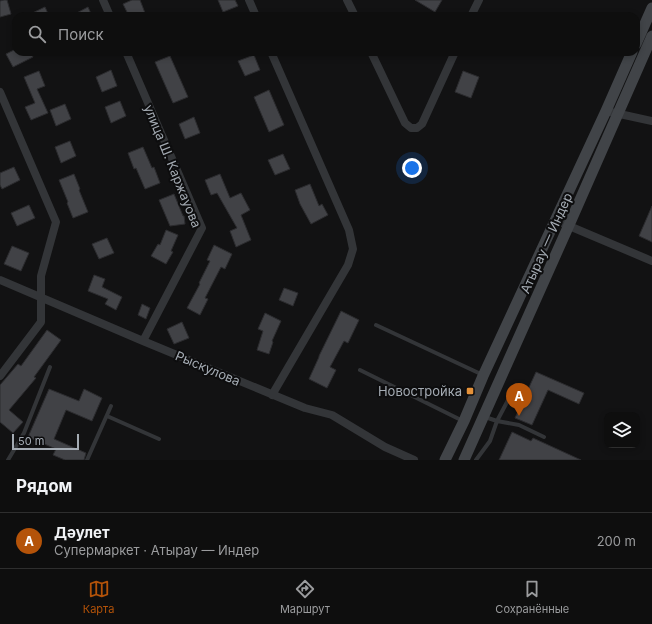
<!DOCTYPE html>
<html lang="ru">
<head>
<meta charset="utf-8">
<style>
	:root { --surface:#0e0e0e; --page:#1c1c1c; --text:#f1f3f6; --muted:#9b9c9e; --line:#2e2e2e; --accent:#b45309 }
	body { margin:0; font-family:Inter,sans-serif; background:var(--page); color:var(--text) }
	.controls { position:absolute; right:12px; bottom:12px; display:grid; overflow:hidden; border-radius:8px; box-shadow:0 2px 6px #0003 }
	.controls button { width:36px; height:36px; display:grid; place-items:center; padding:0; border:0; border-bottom:1px solid var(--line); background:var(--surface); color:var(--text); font:20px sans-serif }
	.scale { position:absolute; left:12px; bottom:10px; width:67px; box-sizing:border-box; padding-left:4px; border:2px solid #a4abb3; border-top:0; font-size:11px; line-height:14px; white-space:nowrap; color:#a4abb3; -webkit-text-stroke:3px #0d0d0e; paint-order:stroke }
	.you { position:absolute; left:412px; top:168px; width:14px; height:14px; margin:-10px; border:3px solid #fff; border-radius:50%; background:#1a73e8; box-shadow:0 0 0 6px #1a73e833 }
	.badge { display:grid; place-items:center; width:26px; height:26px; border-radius:50%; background:var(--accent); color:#fff; font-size:13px; font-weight:700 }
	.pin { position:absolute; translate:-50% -33px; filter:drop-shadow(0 1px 2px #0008) }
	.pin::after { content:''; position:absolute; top:21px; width:14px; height:12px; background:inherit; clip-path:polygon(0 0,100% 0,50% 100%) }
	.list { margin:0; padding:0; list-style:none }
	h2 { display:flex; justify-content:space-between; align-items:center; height:52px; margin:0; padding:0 16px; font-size:17px }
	h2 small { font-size:13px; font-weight:400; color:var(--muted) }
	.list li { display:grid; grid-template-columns:26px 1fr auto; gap:12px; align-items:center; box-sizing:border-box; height:56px; padding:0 16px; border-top:1px solid var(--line) }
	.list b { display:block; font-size:15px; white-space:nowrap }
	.list p { margin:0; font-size:13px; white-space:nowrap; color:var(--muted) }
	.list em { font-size:13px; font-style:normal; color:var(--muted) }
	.icon { flex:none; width:22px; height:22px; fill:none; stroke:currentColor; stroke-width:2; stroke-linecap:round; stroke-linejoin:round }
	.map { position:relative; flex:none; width:652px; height:460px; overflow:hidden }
	.search { position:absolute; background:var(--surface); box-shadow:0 2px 6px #0003; left:12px; right:12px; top:12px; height:44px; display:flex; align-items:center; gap:10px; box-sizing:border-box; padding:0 14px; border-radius:12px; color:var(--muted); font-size:15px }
	.sheet { height:108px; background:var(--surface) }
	nav { display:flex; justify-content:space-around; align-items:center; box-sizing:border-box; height:56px; border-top:1px solid var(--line); background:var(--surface); font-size:11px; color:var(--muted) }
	nav a { display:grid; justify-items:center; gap:2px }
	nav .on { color:var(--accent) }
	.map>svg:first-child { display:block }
	.building { fill:#414246; stroke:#2c2c2f }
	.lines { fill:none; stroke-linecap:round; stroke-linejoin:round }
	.lane { stroke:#333538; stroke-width:4 }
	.street { stroke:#333538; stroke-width:8 }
	.secondary { stroke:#414448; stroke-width:11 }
	.poi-dot { fill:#e49139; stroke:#0d0d0e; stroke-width:1.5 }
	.labels { text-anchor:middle; stroke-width:4; stroke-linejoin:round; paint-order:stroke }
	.street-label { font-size:13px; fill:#a4abb3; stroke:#0d0d0e }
	.poi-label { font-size:13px; fill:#a4abb3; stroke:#0d0d0e; text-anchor:end }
</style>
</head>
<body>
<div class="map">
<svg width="652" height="460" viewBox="0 0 652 460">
	<rect width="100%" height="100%" fill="#121213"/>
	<path class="building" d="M 4,0 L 7,0 L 11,14 L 0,17 L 0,1 Z
		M 132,0 L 140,0 L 145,13 L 137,16 L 129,16 L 123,4 Z
		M 218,0 L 235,0 L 238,6 L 223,12 Z
		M 415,0 L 442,0 L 435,12 Z
		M 45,7 L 49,16 L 26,16 Z
		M 88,7 L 92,16 L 71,16 Z
		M 16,49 L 16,52 L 30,52 L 33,57 L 13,67 L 6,54 Z
		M 254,55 L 260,70 L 245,76 L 238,61 Z
		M 170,56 L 188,97 L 173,103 L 155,62 Z
		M 111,70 L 117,86 L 102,92 L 96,77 Z
		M 39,71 L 45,86 L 37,89 L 48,113 L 31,120 L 25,107 L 35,103 L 24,77 Z
		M 463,71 L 479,77 L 471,98 L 455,92 Z
		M 269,90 L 284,125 L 269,132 L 254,97 Z
		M 120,101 L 126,116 L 111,123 L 105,107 Z
		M 65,104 L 71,119 L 56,126 L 50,110 Z
		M 194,117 L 200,133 L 185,139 L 179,124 Z
		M 70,141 L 76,156 L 61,163 L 55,147 Z
		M 143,147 L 152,168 L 154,167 L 160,183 L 145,189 L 136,168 L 134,169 L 128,153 Z
		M 283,154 L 290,169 L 275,175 L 268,160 Z
		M 14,167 L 20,180 L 2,189 L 0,185 L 0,173 Z
		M 74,174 L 80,189 L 79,190 L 88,212 L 73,218 L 67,203 L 68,202 L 59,180 Z
		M 220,174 L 230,198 L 241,193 L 250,210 L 241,215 L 251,240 L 236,247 L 230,231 L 237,228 L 217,193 L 211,195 L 205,180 Z
		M 310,184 L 319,206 L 322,204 L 328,215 L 311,224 L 300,204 L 295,190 Z
		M 174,194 L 183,216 L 184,216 L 185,224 L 170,226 L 159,200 Z
		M 29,205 L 35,218 L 17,226 L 11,213 Z
		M 652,206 L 652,242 L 639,236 Z
		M 166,230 L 178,235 L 171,251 L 173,252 L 166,264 L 151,256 L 158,244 L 160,245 Z
		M 107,238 L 114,253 L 99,259 L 92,244 Z
		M 214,245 L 232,254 L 225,269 L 221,267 L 205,298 L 208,299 L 200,315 L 187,308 L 200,284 L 199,283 L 210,261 L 207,260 Z
		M 12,246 L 29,253 L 21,271 L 4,264 Z
		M 94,275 L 105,279 L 102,287 L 122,297 L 116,310 L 105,304 L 108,299 L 88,291 Z
		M 284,288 L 298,293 L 293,306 L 279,300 Z
		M 142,304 L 150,308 L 146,319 L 138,315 Z
		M 341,311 L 359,320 L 348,343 L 344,341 L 330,367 L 336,370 L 327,388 L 309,379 L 319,357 L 319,356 Z
		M 265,313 L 281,321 L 272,341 L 273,342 L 269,354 L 257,350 L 263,331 L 258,329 Z
		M 182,322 L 189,338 L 174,344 L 167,329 Z
		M 47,330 L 61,340 L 34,377 L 36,378 L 9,410 L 23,422 L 13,433 L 0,422 L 0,385 L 18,364 L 21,366 Z
		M 536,372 L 584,393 L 579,404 L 548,390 L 532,425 L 515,418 Z
		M 49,389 L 79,401 L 84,389 L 102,398 L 92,421 L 66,410 L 54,439 L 86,453 L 84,460 L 65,460 L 53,455 L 56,449 L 28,437 Z
		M 512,432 L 531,441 L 533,438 L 581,460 L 499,460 Z"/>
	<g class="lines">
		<path class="lane" d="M 376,325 L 483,375
			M 360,370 L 463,421
			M 107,416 L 159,439
			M 485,417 L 497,421 L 519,425 L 544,437
			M 8,460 L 24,433 L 50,367
			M 87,460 L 111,406
			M 476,460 L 490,441 L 497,421 L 516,385"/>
		<path class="street" d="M 103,0 L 110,16
			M 249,0 L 256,16
			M 347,0 L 355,16
			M 471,16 L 479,0
			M 126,52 L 202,228 L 143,341
			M 271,52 L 349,230 L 353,249 L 348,265 L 272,395
			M 371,52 L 405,123 L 411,128 L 417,128 L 422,124 L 455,52
			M 0,92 L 56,222 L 41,276 L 41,322 L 0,376
			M 606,111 L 652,121
			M 555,220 L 652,261
			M 0,280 L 143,341 L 305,408 L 332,415 L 385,447 L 414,460"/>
		<path class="secondary" d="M 636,44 L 652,8
			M 445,460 L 464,421 L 483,376 L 606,111 L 632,52
			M 464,460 L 569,225 L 652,36"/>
	</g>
	<rect class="poi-dot" x="466" y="387" width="8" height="8" rx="2"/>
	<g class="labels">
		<g class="street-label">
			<text transform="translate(173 166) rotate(68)" y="5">улица Ш. Каржауова</text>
			<text transform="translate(546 243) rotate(-66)" y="5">Атырау — Индер</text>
			<text transform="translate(208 368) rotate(23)" y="5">Рыскулова</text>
		</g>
		<g class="poi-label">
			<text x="462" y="396">Новостройка</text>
		</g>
	</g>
</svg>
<div class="controls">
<button><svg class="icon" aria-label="layers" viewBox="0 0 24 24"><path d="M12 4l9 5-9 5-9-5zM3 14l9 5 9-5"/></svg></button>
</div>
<div class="scale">50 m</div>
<div class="you"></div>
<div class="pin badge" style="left:519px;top:416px">A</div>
<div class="search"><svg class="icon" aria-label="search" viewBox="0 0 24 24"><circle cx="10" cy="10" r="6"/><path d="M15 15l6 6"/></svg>Поиск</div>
</div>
<section class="sheet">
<h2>Рядом<small></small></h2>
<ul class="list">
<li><span class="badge">A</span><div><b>Дәулет</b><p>Супермаркет · Атырау — Индер</p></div><em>200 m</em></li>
</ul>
</section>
<nav>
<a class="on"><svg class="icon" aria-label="map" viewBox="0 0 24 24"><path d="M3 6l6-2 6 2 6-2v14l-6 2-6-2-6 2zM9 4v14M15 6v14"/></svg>Карта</a>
<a><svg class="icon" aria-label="directions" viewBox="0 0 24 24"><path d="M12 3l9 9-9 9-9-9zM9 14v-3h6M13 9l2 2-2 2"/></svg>Маршрут</a>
<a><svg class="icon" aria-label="saved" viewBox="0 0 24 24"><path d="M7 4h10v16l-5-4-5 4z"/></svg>Сохранённые</a>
</nav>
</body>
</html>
